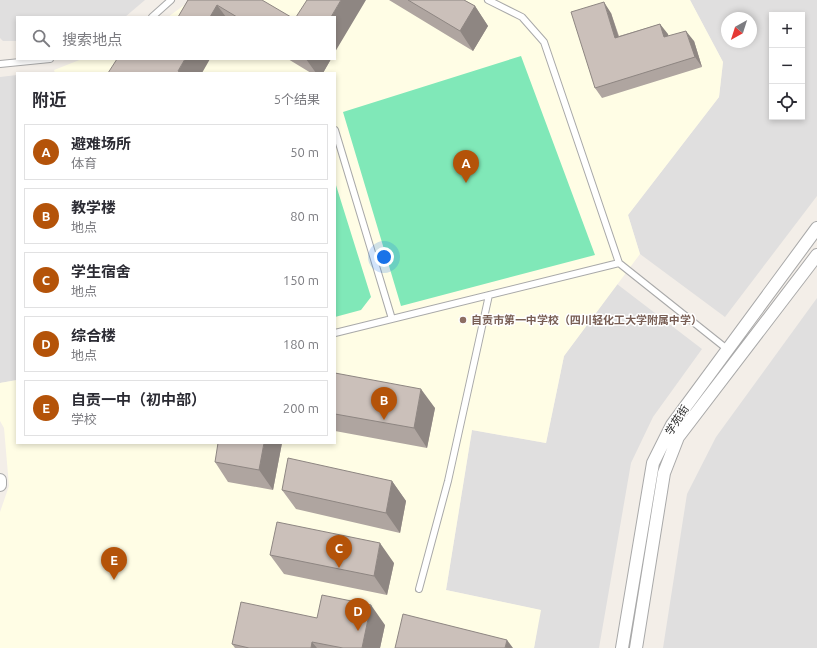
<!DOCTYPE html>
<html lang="zh">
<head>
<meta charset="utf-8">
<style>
	:root { --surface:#fff; --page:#f7f7f7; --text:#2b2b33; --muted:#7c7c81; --line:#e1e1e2; --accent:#b45309 }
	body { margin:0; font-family:Ubuntu,"Noto Sans SC",sans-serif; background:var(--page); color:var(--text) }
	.controls { position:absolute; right:12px; top:12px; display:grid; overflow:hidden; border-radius:0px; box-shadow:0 2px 6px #0003 }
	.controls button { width:36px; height:36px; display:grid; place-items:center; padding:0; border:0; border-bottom:1px solid var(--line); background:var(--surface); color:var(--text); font:20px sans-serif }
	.compass { position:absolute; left:721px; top:12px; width:36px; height:36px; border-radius:50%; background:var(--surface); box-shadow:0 2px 6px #0003; rotate:219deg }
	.you { position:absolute; left:384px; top:257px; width:14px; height:14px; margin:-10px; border:3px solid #fff; border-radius:50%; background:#1a73e8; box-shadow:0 0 0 6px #1a73e833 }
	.badge { display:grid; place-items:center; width:26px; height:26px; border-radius:50%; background:var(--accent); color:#fff; font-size:13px; font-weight:700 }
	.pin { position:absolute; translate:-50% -33px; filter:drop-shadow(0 1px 2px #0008) }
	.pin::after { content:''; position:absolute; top:21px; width:14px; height:12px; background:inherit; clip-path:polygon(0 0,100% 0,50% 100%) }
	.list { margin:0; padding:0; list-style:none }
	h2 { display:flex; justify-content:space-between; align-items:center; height:52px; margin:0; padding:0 16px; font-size:17px }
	h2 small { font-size:13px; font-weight:400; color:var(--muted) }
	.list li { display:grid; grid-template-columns:26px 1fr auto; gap:12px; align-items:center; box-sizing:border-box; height:56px; margin:0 8px 8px; padding:0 8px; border:1px solid var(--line); border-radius:0px }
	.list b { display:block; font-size:15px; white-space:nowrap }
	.list p { margin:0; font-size:13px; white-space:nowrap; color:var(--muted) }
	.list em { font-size:13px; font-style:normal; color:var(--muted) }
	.icon { flex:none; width:22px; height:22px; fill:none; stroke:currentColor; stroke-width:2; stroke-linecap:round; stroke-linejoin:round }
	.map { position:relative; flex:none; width:817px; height:648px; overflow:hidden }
	.search { position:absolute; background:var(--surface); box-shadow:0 2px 6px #0003; left:16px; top:16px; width:320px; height:44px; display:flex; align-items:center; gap:10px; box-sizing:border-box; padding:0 14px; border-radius:0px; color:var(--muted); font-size:15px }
	.panel { position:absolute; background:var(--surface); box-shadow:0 2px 6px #0003; left:16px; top:72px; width:320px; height:372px; border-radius:0px }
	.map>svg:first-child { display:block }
	.residential { fill:#e0dfdf; fill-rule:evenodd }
	.education { fill:#fffde5 }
	.pitch { fill:#80e8b8 }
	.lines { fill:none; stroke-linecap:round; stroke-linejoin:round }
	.service-casing { stroke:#a9a9a9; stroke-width:8 }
	.minor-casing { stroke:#a9a9a9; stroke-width:14 }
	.service { stroke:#fff; stroke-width:6 }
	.minor { stroke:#fff; stroke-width:12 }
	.wall { fill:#afa5a0 }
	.shaded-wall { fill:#8e8682 }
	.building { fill:#cbc0ba; stroke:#8e8682 }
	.education-dot { fill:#8d6e63; stroke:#fff; stroke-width:1.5 }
	.labels { text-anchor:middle; stroke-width:3; stroke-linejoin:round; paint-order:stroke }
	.education-label { font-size:11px; font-weight:bold; fill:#785e54; stroke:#fff; text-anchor:start }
	.street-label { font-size:11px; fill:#222; stroke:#fff }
</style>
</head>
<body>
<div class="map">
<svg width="817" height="648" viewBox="0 0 817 648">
	<rect width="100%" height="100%" fill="#f3eee8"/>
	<path class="residential" d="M 0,0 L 145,0 L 125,17 L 17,17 L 17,41 L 3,41 L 0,38 Z
		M 690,0 L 817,0 L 817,196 L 725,317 L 640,254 L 628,215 L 719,97 L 723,62 ZM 772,15 L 802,15 L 802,117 L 772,117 ZM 727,18 L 751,18 L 751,42 L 727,42 Z
		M 17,75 L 17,380 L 0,383 L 0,77 Z
		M 617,284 L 702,349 L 653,417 L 631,463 L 599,648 L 534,648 L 540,610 L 446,590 L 472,430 L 546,443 L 564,356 Z
		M 817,298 L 817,648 L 663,648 L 687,494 L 716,437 Z"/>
	<path class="education" d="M 191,0 L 690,0 L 723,62 L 719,97 L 628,215 L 640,254 L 564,356 L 546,443 L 472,430 L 446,590 L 541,610 L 534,648 L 0,648 L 0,512 L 9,486 L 4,428 L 0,421 L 0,383 L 17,380 L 17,443 L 335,443 L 335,73 L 55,73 L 54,70 L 82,59 L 335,59 L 335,17 L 168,17 Z"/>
	<path class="pitch" d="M 521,56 L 595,255 L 401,306 L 343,112 Z
		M 335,182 L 371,297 L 361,310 L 335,317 Z"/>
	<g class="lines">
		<g class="service-casing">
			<path id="service" d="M 488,0 L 522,17 L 544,42 L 619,263
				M 152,17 L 171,0
				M 0,64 L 50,59
				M 335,130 L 392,319
				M 335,333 L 619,263 L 727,349
				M 419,589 L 448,481 L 489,295"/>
		</g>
		<g class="minor-casing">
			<path id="minor" d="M 0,480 L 0,485
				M 622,648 L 653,463 L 672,425 L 817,228
				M 636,648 L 664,473 L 678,437 L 817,255"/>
		</g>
		<use href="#service" class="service"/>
		<use href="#minor" class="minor"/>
	</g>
	<path class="wall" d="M 188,0 L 291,17 L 178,17 Z
		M 389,0 L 464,0 L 475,6 L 488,26 L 473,51 Z
		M 611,13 L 619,36 L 660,24 L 668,36 L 694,41 L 702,67 L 602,98 L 595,88 Z
		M 288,59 L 331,59 L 323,73 L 311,73 Z
		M 335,373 L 435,408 L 427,448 L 335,431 Z
		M 282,443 L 273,490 L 228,482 L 215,462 Z
		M 392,481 L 406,501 L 400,533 L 296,509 L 282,490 Z
		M 270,555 L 394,563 L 387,595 L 284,574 Z
		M 317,618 L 385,625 L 380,648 L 235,648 L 232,644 Z"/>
	<path class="shaded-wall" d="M 341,0 L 366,0 L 335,52 L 335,17 L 331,17 Z
		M 604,2 L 611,13 L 622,48 L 615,38 Z
		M 217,5 L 226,17 L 210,17 Z
		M 475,6 L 488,26 L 473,51 L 460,31 Z
		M 660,24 L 668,34 L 672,48 L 664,37 Z
		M 686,31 L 694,41 L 702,67 L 695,57 Z
		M 185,59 L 210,59 L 202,73 L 179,73 L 178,71 Z
		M 306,59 L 331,59 L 323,73 L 316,73 Z
		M 421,389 L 435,408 L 427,448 L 414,428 Z
		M 264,443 L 282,443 L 273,490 L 259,470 Z
		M 392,481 L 406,501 L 400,533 L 386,513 Z
		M 380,543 L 394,563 L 387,595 L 374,576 Z
		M 371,605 L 385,625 L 380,648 L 362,648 Z
		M 507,640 L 513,648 L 505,648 Z
		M 312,642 L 317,648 L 311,648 Z"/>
	<path class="building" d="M 188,0 L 262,0 L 291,17 L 237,17 L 217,5 L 210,17 L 178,17 Z
		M 307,0 L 341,0 L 331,17 L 296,17 Z
		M 408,0 L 464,0 L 475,6 L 460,31 Z
		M 604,2 L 615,38 L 660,24 L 664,37 L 686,31 L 695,57 L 595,88 L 571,12 Z
		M 117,59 L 185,59 L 178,71 L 181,73 L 108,73 Z
		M 335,373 L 421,389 L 414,428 L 335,414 Z
		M 218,443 L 264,443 L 259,470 L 215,462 Z
		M 288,458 L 392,481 L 386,513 L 282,490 Z
		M 277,522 L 380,543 L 374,576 L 270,555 Z
		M 322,595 L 371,605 L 362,648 L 343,648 L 312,642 L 311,648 L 249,648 L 232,644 L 241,602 L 317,618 Z
		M 403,614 L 507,640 L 505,648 L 395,648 Z"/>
	<circle class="education-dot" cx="463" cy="320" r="4"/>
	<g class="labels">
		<g class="education-label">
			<text x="471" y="324">自贡市第一中学校（四川轻化工大学附属中学）</text>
		</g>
		<g class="street-label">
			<text transform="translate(677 420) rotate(-57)" y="4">学苑街</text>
		</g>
	</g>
</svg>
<div class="controls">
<button>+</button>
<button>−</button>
<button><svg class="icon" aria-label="locate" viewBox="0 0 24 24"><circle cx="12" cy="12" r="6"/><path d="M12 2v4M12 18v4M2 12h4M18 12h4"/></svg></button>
</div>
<svg class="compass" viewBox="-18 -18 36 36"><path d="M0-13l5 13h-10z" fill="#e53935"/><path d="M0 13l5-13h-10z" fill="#7c7c81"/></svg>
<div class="you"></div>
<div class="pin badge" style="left:466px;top:183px">A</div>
<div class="pin badge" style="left:384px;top:420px">B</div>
<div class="pin badge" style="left:339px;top:568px">C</div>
<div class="pin badge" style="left:358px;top:631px">D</div>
<div class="pin badge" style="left:114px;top:580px">E</div>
<div class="search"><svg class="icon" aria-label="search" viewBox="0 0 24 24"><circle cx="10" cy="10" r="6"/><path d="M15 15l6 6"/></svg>搜索地点</div>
<section class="panel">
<h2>附近<small>5个结果</small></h2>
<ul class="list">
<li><span class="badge">A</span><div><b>避难场所</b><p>体育</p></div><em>50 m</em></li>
<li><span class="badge">B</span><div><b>教学楼</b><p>地点</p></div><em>80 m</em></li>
<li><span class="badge">C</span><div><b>学生宿舍</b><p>地点</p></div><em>150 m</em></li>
<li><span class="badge">D</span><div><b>综合楼</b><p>地点</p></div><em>180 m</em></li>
<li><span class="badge">E</span><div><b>自贡一中（初中部）</b><p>学校</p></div><em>200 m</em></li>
</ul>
</section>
</div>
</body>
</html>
